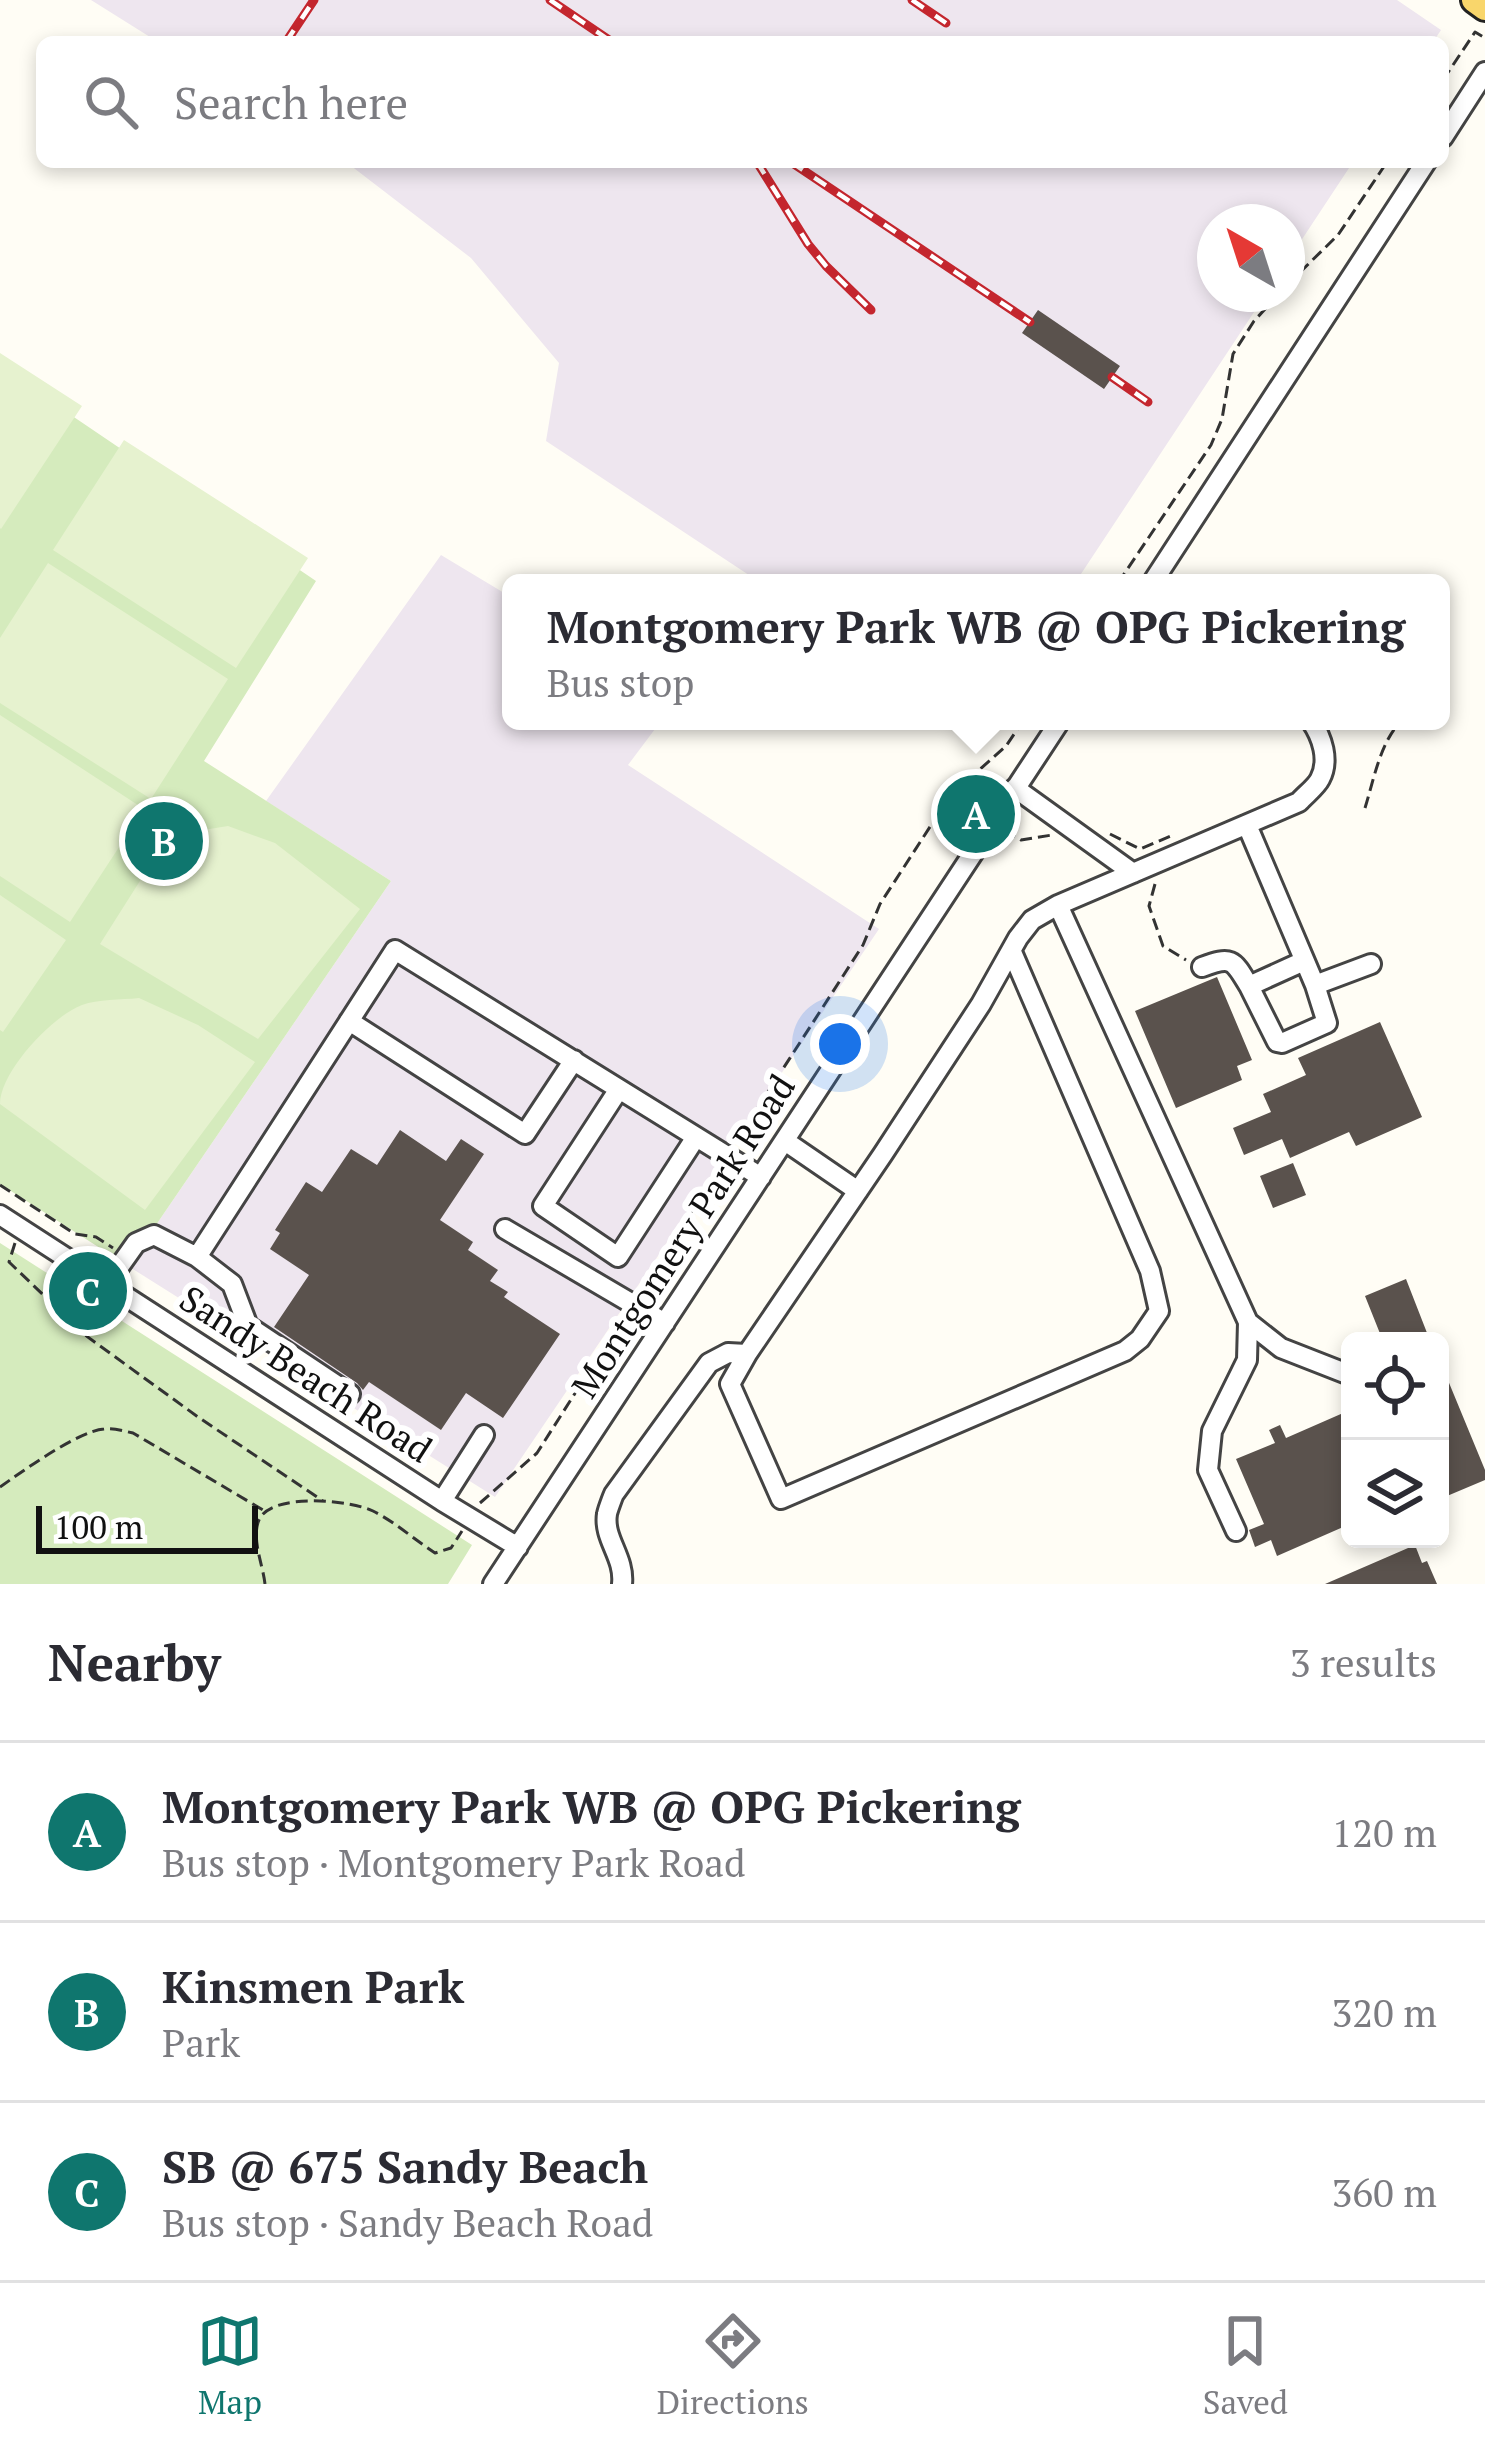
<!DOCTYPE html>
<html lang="en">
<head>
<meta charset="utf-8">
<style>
	:root { --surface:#fff; --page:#f7f7f7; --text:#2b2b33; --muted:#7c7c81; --line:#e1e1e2; --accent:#0f766e }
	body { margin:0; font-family:"PT Serif",serif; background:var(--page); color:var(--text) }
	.controls { position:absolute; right:36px; bottom:36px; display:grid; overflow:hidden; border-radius:18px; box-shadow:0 6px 18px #0003 }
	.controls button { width:108px; height:108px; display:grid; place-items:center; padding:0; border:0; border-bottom:3px solid var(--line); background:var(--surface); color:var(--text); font:60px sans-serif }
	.compass { position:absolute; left:1197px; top:204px; width:108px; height:108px; border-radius:50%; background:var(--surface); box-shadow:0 6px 18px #0003; rotate:321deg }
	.scale { position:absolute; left:36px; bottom:30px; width:222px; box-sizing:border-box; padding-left:12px; border:6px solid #111; border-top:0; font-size:33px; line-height:42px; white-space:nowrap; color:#111; -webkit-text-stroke:9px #fff; paint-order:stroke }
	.you { position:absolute; left:840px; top:1044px; width:42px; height:42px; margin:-30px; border:9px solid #fff; border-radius:50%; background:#1a73e8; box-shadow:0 0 0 18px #1a73e833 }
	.badge { display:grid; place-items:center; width:78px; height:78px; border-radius:50%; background:var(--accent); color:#fff; font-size:39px; font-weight:700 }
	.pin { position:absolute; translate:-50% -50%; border:6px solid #fff; box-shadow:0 3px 12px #0006 }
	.popup { position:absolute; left:502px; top:574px; width:948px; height:156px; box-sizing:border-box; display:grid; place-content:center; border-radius:18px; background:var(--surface); filter:drop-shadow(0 3px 9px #0005); font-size:39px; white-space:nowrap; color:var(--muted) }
	.popup b { font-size:45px; color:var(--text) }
	.popup::after { content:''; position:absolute; left:50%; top:100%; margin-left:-24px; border:24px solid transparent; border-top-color:var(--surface) }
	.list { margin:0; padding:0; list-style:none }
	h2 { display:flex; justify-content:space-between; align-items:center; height:156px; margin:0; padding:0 48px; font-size:51px }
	h2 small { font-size:39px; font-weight:400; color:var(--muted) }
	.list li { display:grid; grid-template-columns:78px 1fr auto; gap:36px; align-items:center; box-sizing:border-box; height:180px; padding:0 48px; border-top:3px solid var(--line) }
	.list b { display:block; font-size:45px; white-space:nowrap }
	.list p { margin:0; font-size:39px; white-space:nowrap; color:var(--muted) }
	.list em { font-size:39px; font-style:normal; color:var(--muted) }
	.icon { flex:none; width:66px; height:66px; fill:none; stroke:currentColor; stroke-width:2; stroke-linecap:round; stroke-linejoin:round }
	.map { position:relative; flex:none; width:1485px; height:1584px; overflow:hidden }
	.search { position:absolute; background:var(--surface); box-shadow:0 6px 18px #0003; left:36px; right:36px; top:36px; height:132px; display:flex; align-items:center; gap:30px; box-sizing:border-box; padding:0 42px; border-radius:18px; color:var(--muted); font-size:45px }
	.sheet { height:696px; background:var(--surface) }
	nav { display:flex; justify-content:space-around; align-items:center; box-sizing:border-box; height:168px; border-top:3px solid var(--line); background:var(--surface); font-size:33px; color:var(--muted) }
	nav a { display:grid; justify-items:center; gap:6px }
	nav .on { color:var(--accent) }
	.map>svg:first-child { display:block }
	.industrial { fill:#eee6ef }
	.green { fill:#d5ebbd }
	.pitch { fill:#e6f2cf }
	.building { fill:#5a524d }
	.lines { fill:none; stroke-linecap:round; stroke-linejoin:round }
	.minor-casing { stroke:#444; stroke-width:24 }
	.major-casing { stroke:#222; stroke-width:30 }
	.path { stroke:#333; stroke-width:3; stroke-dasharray:12 6; stroke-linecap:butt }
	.minor { stroke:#fff; stroke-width:18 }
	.major { stroke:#f9d66b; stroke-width:24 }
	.rail-casing { stroke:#c4262e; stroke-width:9 }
	.rail { stroke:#fff; stroke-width:4.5; stroke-dasharray:14; stroke-linecap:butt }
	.labels { text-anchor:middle; stroke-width:12; stroke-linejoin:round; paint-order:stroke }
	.street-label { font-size:36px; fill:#111; stroke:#fff }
</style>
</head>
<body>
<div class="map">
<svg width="1485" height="1584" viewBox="0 0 1485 1584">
	<rect width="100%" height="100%" fill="#fffdf5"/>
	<path class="industrial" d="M 91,0 L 1397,0 L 1441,30 L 1433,42 L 158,42 Z
		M 346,162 L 1353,162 L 1287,262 L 1287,222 L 1215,222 L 1215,294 L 1266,294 L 1075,583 L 761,583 L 546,441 L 559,363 L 471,258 Z
		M 441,555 L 511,597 L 511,721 L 661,721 L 628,765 L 879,929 L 495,1497 L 128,1266 L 391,881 L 266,801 Z"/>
	<path class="green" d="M 0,367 L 316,581 L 204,761 L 391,881 L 128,1266 L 0,1184 Z
		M 0,1243 L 472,1545 L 448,1584 L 0,1584 Z"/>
	<path class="pitch" d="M 0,353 L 82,406 L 1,529 L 0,528 Z
		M 124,440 L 308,558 L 236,668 L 53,550 Z
		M 48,563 L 228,679 L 151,799 L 0,703 L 0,638 Z
		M 0,715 L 144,809 L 70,922 L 0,876 Z
		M 228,826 L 275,843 L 360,909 L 258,1039 L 100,944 L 157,854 L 191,832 Z
		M 0,895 L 66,940 L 3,1032 L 0,1030 Z
		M 139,998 L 198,1025 L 255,1062 L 145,1210 L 0,1104 C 0,1072 52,1016 82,1005 C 98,999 121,1000 139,998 Z"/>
	<path class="building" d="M 1038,310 L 1120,366 L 1104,389 L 1022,333 Z
		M 1217,977 L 1252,1060 L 1237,1066 L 1242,1080 L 1176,1108 L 1135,1011 Z
		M 1380,1022 L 1422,1117 L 1356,1146 L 1349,1132 L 1290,1158 L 1282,1139 L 1244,1155 L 1233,1128 L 1271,1112 L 1263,1094 L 1306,1075 L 1298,1058 Z
		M 400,1130 L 446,1161 L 461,1139 L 484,1154 L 440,1220 L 473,1242 L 468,1250 L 498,1270 L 490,1281 L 508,1292 L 504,1297 L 560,1334 L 503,1418 L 466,1393 L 441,1430 L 369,1382 L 363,1390 L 357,1383 L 274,1327 L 309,1275 L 270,1249 L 280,1233 L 275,1230 L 306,1182 L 322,1192 L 351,1149 L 377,1165 Z
		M 1293,1163 L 1306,1195 L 1273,1208 L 1260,1176 Z
		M 1406,1279 L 1429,1338 L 1423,1341 L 1383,1341 L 1365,1296 Z
		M 1440,1361 L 1485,1470 L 1485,1480 L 1447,1496 L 1440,1481 Z
		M 1350,1410 L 1350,1524 L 1277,1556 L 1271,1540 L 1255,1547 L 1249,1530 L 1264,1524 L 1236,1459 L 1275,1443 L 1269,1430 L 1280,1425 L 1286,1438 Z
		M 1415,1545 L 1422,1563 L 1427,1561 L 1437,1584 L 1325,1584 Z"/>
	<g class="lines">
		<g class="minor-casing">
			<path id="minor" d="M 1443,137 L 1485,72
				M 1152,583 L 1426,162
				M 1015,788 L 1133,873
				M 1247,825 L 1315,985 L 1371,964
				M 1058,905 L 1248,1322 L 1247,1360 L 1212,1431 L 1208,1470 L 1236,1531
				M 1304,961 L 1249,986 L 1277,1042 L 1282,1043 L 1327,1023 L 1315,985
				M 1202,967 C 1232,956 1233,959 1249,986
				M 349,1021 L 525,1134 L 574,1060
				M 619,1089 L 543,1206 L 618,1257 L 696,1137
				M 785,1141 L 858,1191
				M 0,1215 L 442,1501 L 518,1547
				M 505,1229 L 665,1323
				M 197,1257 L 395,950 L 761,1177
				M 107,1284 L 136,1243 L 154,1235 L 197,1257 L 232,1284 L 248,1326 L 350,1394
				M 1248,1322 L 1281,1348 L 1350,1375
				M 747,1354 L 730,1384 L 781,1499 L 1125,1351 L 1140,1339 L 1159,1311 L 1150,1271 L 1012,952
				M 442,1501 L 484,1435
				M 493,1584 L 1060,721
				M 622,1584 C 625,1557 603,1539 607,1514 C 607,1512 613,1496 614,1494 L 709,1363 L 728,1353 L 747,1354 L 883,1154 L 981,1004 L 1018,938 L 1032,920 L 1058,905 L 1299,802 C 1305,795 1316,787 1320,779 C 1330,760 1322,737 1311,721"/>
		</g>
		<g class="major-casing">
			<path id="major" d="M 1474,0 L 1485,8"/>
		</g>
		<path class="path" d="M 1443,80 L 1475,32 L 1485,38
			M 1287,285 L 1338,235 L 1387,162
			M 1118,583 L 1211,445 L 1222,419 L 1233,354 L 1254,321 L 1279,294
			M 953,795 L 980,813
			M 1365,808 C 1374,779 1380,743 1401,721
			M 1005,830 L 1021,840 L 1052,835
			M 1110,834 L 1140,849 L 1173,835 L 1172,833
			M 1155,884 L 1149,906 L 1163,946 L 1186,960
			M 735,1143 L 863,945 L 880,904 L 950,796 L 1006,746 L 1023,721
			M 0,1185 L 75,1234 L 96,1237 L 113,1248
			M 15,1243 L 9,1262 L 85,1335 L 198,1417 L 323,1501
			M 641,1290 L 717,1172
			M 0,1487 C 23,1471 78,1431 104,1429 C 113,1428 124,1431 133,1433 L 263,1510
			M 480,1503 L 537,1453 L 623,1318
			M 265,1584 C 263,1565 251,1538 259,1520 C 271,1492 351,1500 373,1511 C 395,1522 415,1540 435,1553 L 451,1548 L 462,1531"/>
		<use href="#minor" class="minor"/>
		<use href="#major" class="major"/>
		<g class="rail-casing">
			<path id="rail" d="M 550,0 L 612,42
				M 912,0 L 946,23
				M 286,42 L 314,0
				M 757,162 L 808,244 L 826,266 L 871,310
				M 791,162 L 1030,322
				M 1112,377 L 1148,402"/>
		</g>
		<use href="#rail" class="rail"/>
	</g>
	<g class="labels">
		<g class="street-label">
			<text transform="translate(683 1236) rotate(-57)" y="13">Montgomery Park Road</text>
			<text transform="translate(306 1374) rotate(33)" y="13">Sandy Beach Road</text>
		</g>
	</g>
</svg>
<div class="controls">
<button><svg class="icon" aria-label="locate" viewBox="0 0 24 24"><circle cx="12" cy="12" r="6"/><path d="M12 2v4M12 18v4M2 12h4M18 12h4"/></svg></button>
<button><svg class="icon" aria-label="layers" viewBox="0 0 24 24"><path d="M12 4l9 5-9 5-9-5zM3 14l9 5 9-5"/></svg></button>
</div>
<svg class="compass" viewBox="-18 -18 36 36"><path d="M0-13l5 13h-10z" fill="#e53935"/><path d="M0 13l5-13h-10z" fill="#7c7c81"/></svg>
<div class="scale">100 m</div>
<div class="you"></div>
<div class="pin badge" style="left:976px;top:814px">A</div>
<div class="popup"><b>Montgomery Park WB @ OPG Pickering</b>Bus stop</div>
<div class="pin badge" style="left:164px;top:841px">B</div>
<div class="pin badge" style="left:88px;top:1291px">C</div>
<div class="search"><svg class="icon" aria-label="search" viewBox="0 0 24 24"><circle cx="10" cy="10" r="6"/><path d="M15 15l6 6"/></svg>Search here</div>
</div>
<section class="sheet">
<h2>Nearby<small>3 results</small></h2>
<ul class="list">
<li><span class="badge">A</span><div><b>Montgomery Park WB @ OPG Pickering</b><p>Bus stop · Montgomery Park Road</p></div><em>120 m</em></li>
<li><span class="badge">B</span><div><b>Kinsmen Park</b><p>Park</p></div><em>320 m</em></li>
<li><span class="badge">C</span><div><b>SB @ 675 Sandy Beach</b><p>Bus stop · Sandy Beach Road</p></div><em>360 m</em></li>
</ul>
</section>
<nav>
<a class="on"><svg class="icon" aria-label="map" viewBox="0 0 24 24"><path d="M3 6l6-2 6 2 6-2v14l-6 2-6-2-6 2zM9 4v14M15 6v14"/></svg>Map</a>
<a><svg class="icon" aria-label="directions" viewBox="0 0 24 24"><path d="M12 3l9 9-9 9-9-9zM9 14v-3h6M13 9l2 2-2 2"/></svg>Directions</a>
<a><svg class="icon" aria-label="saved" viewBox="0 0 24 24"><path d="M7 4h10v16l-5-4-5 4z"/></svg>Saved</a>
</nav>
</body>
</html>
